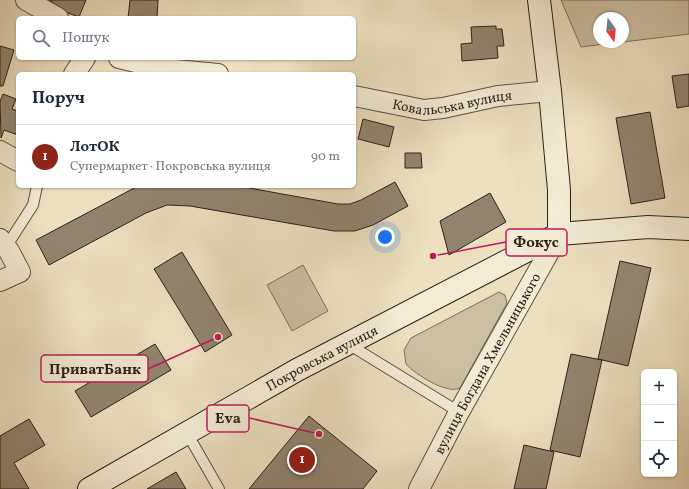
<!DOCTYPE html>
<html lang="uk">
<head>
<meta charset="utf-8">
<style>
	:root { --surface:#fff; --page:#f6f6f7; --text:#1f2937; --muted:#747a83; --line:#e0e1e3; --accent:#8f2418 }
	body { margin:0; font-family:Vollkorn,serif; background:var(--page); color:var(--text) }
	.controls { position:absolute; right:12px; bottom:12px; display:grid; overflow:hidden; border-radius:6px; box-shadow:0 1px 3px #0004 }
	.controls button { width:36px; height:36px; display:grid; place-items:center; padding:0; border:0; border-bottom:1px solid var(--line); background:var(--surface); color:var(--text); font:20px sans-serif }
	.compass { position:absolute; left:593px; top:12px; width:36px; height:36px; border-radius:50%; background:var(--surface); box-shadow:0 1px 3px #0004; rotate:165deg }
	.you { position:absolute; left:385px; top:237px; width:14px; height:14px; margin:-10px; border:3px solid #fff; border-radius:50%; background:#1a73e8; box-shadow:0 0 0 6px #1a73e833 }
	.badge { display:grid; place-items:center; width:26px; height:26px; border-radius:50%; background:var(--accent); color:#fff; font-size:13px; font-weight:700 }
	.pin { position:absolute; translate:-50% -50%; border:2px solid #fff; box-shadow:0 1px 4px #0006 }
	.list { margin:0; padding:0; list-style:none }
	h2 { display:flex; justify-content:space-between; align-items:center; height:52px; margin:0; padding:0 16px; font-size:17px }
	h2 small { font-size:13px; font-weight:400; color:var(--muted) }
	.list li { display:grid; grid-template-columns:26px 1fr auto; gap:12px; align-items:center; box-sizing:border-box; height:64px; padding:0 16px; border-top:1px solid var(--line) }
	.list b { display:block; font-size:15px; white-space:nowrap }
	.list p { margin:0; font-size:13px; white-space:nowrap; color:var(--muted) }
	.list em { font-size:13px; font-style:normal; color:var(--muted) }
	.icon { flex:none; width:22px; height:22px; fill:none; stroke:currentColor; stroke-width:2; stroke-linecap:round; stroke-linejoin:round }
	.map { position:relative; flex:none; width:689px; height:489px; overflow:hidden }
	.search { position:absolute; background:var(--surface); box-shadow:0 1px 3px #0004; left:16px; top:16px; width:340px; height:44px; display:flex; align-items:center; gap:10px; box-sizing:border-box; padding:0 14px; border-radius:6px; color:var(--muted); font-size:15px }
	.panel { position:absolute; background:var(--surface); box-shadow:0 1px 3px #0004; left:16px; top:72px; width:340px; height:116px; border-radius:6px }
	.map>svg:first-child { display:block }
	.green { fill:#cbbfa3; stroke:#7c705e }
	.building { fill:#908470; stroke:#2c201a }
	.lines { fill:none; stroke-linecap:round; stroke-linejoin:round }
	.lane-casing { stroke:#5c5043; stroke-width:12 }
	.street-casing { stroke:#5c5043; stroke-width:22 }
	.secondary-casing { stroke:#2c201a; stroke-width:24 }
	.lane { stroke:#f3ebd5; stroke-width:10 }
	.street { stroke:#f3ebd5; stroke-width:20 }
	.secondary { stroke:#f3ebd5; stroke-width:22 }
	.labels { text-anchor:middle; stroke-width:4; stroke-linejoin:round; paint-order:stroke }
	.street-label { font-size:14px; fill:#2c201a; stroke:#f3ebd5 }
	.leader { fill:none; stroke:#c2185b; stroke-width:1.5 }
	.callout-dot { fill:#c2185b; stroke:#f3ebd5; stroke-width:1.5 }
	.callout { fill:#f3ebd5; stroke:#c2185b; stroke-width:1.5 }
	.callout-label { font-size:15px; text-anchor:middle; font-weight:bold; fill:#2c201a }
</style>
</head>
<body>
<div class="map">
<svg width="689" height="489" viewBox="0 0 689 489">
	<rect width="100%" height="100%" fill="#ece0bf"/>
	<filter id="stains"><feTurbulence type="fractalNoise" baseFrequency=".005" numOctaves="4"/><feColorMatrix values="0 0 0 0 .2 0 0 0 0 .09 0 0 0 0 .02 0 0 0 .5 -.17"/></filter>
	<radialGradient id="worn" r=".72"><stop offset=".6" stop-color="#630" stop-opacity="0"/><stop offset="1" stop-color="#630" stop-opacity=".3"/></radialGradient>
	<path class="green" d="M 561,0 L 689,0 L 689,34 L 623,42 L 623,18 L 599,18 L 599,42 L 621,42 L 581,47 Z
		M 303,265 L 328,311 L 292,331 L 267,285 Z
		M 499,292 L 505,295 L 507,303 L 460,388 C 447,395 415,374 406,364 L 404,350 L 411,338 Z"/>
	<path class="building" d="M 49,0 L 86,0 L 79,17 L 68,13 Z
		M 130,0 L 158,0 L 157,18 L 128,18 Z
		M 496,26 L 496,29 L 502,29 L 504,46 L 497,46 L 498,58 L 462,61 L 461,44 L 472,43 L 471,27 Z
		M 0,46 L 14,50 L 3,86 L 0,86 Z
		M 689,74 L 689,106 L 677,108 L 672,76 Z
		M 3,94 L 16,99 L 12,109 L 18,111 L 18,135 L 4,130 L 1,138 L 0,101 Z
		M 650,112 L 665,198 L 631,204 L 616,118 Z
		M 363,119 L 394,127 L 389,147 L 358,139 Z
		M 405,153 L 421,153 L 422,168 L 405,168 Z
		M 395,182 L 408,206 L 373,225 L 355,231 L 334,231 L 190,206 L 167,205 L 146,213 L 49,265 L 36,240 L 138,186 L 238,186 L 338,204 L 350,204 L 361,200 Z
		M 490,193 L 506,222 L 449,255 L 440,221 Z
		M 182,252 L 232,335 L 205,352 L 154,269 Z
		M 620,261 L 651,268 L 628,366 L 598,359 Z
		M 155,344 L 171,370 L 91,417 L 75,391 Z
		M 571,354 L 602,360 L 580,457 L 550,450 Z
		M 309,416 L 377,471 L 363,489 L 249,489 Z
		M 29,419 L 45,445 L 14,463 L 29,489 L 0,489 L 0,436 Z
		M 524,445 L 554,452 L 546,489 L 514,489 Z
		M 176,472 L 186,489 L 147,489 Z"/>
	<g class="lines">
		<g class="lane-casing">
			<path id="lane" d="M 6,247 L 33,205 L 37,186
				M 348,344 L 459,412
				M 187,433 L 219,489"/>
		</g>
		<g class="street-casing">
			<g id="street">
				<path d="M 26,0 L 58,18"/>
				<path d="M 119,58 L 165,69 L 218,74"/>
				<path d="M 74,74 L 85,58"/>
				<path id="s1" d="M 354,96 L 424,110 L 443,108 L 498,96 L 550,91"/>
				<path d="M 0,151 L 18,161"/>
				<path d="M 0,239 L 9,251 L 20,272 L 0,281"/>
				<path id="s2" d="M 419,489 L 459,412 L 559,234"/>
			</g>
		</g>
		<g class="secondary-casing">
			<g id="secondary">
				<path d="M 539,0 L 550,91 L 559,190 L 559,234"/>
				<path id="s3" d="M 89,489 L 297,370 L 559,234 L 648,227 L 689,229"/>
			</g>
		</g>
		<use href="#lane" class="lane"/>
		<use href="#street" class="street"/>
		<use href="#secondary" class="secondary"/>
	</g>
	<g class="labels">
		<g class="street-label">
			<text dy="5" stroke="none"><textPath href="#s1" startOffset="100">Ковальська вулиця</textPath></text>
			<text dy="5" stroke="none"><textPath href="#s3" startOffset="267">Покровська вулиця</textPath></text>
			<text dy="5" stroke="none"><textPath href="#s2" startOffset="143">вулиця Богдана Хмельницького</textPath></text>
		</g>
	</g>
	<path class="leader" d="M433 256L506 242M218 337L148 369M319 434L249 418"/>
	<g class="callout-dot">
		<circle cx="433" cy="256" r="4"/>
		<circle cx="218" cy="337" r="4"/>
		<circle cx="319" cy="434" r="4"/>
	</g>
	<g class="callout">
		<rect x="506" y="229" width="61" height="27" rx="4"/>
		<rect x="41" y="355" width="107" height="27" rx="4"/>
		<rect x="207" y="405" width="42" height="27" rx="4"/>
	</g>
	<g class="callout-label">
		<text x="536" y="247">Фокус</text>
		<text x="95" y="374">ПриватБанк</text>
		<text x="228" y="423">Eva</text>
	</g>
	<rect width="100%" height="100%" filter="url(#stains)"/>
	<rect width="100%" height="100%" fill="url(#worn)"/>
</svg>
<div class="controls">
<button>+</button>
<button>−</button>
<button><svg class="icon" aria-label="locate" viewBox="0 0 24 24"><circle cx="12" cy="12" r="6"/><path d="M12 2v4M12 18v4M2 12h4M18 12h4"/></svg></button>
</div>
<svg class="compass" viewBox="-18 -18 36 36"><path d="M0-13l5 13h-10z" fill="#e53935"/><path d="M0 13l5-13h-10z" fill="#747a83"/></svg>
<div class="you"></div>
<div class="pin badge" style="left:302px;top:460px">1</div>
<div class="search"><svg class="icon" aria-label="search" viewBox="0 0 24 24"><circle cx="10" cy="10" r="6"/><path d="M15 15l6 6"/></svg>Пошук</div>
<section class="panel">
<h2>Поруч<small></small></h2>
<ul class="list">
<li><span class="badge">1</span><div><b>ЛотОК</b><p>Супермаркет · Покровська вулиця</p></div><em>90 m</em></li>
</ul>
</section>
</div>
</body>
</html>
